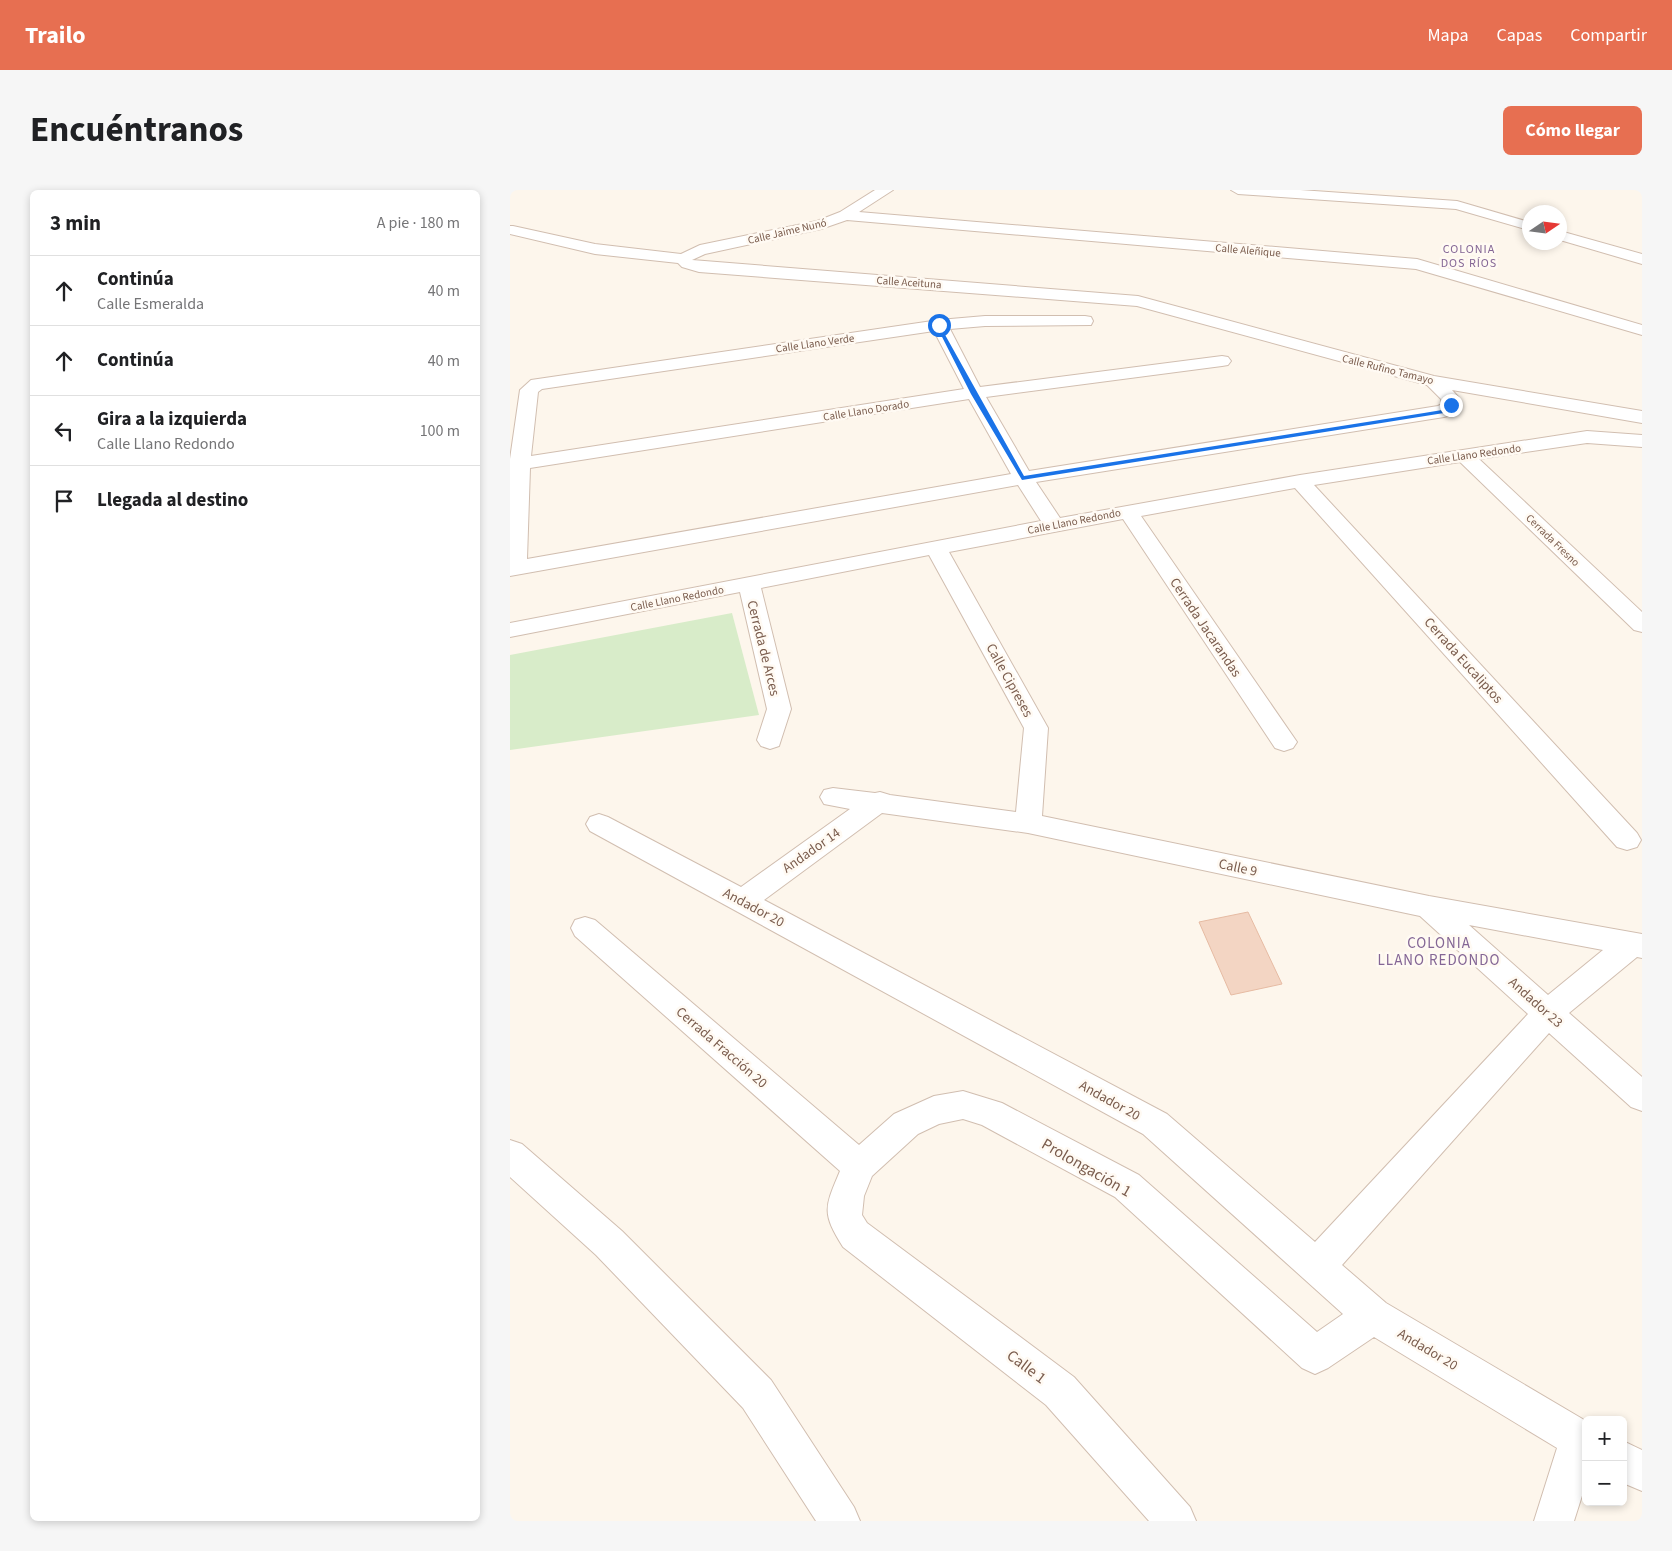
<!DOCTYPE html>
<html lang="es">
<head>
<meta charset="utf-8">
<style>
	:root { --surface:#fff; --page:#f6f6f6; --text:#202124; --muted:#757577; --line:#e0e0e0; --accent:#e76f51 }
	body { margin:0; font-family:"Source Sans 3",sans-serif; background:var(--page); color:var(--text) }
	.controls { position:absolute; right:15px; bottom:15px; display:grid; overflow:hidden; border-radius:8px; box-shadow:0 2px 8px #0003 }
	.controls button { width:45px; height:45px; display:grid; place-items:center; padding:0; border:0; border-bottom:1px solid var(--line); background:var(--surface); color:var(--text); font:25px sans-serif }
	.compass { position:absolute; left:1012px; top:15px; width:45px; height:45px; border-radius:50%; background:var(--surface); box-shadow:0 2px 8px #0003; rotate:77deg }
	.stop { position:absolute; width:15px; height:15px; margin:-11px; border:4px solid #1a73e8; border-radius:50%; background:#fff }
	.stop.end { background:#1a73e8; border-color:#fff; box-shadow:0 1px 5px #0008 }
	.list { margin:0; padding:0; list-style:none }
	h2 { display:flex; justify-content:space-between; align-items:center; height:65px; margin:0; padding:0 20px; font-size:21px }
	h2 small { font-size:16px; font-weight:400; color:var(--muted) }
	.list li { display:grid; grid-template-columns:32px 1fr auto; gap:15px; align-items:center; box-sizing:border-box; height:70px; padding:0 20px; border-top:1px solid var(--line) }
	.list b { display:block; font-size:19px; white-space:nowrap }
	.list p { margin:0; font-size:16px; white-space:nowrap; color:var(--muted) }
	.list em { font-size:16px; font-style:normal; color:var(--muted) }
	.icon { flex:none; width:28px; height:28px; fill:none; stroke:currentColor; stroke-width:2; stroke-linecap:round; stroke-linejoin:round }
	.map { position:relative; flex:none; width:1132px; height:1331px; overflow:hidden; border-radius:8px }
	header { display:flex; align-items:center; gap:30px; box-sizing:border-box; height:70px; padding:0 25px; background:var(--accent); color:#fff }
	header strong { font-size:24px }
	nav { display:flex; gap:28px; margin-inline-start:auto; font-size:18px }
	.intro { display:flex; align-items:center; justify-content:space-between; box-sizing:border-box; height:120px; padding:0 30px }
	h1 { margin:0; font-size:35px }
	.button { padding:12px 22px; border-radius:8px; background:var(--accent); color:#fff; font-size:18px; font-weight:700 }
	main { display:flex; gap:30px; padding:0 30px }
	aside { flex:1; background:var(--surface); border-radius:8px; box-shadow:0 2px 8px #0003 }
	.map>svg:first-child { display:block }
	.green { fill:#d8ecc9 }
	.building { fill:#f3d5c3; stroke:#e6bba3 }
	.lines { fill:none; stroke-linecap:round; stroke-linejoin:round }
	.minor-casing { stroke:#d1beb0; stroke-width:2 }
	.minor { fill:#fff; fill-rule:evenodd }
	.route { fill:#1a73e8 }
	.labels { text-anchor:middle; stroke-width:5; stroke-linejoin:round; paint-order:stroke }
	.far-street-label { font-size:11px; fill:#7a5c4d; stroke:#fffaf3 }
	.far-neighbourhood-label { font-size:12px; letter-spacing:1px; fill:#846695; stroke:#fffaf3 }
	.street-label { font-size:14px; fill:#7a5c4d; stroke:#fffaf3 }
	.neighbourhood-label { font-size:15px; letter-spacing:1px; fill:#846695; stroke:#fffaf3 }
	.near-street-label { font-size:16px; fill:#7a5c4d; stroke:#fffaf3 }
</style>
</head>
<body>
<header>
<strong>Trailo</strong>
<nav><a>Mapa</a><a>Capas</a><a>Compartir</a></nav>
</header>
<div class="intro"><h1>Encuéntranos</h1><a class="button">Cómo llegar</a></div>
<main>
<aside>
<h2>3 min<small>A pie · 180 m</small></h2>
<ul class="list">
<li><svg class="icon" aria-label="ahead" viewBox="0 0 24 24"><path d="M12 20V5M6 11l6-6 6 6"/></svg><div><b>Continúa</b><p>Calle Esmeralda</p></div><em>40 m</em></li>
<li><svg class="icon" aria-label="ahead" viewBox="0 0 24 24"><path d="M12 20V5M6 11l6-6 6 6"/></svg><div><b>Continúa</b></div><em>40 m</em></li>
<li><svg class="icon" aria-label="left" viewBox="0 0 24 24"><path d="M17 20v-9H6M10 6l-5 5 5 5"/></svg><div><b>Gira a la izquierda</b><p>Calle Llano Redondo</p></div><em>100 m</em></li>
<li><svg class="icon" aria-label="arrive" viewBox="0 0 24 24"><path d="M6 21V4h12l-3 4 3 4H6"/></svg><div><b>Llegada al destino</b></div></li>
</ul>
</aside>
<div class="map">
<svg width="1132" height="1331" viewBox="0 0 1132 1331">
	<rect width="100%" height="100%" fill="#fdf6ec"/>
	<path class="green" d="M 222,423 L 249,525 L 0,560 L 0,465 Z"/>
	<path class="building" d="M 738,722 L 772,794 L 721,805 L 689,732 Z"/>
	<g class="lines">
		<g class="minor-casing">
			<path id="minor" d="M 365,0 L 383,0 L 349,22 L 907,69 L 1132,135 L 1132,145 L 906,79 L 337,30 L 311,39 L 195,64 L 182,70 L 628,106 L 924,186 L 1132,221 L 1132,233 L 942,200 L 949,208 L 950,215 L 941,225 L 934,227 L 526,292 L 550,328 L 790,285 L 1077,241 L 1132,245 L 1132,257 L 1077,253 L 969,269 L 1132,422 L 1132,442 L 1124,440 L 950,272 L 804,295 L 1127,643 L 1131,650 L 1127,657 L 1117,660 L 1107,657 L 785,298 L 631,326 L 787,552 L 783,558 L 774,561 L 765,558 L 613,329 L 439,362 L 538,538 L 532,626 L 919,706 L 1132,744 L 1132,768 L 1127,767 L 1059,823 L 1132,887 L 1132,921 L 1121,917 L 1039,843 L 832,1075 L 876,1113 L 1076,1231 L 1076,1293 L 1064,1331 L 1024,1331 L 1047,1258 L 864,1147 L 818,1178 L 805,1184 L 792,1178 L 605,1007 L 472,935 L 453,929 L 429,934 L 408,944 L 362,986 L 354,1006 L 352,1025 L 357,1033 L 564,1187 L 680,1317 L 686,1331 L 639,1331 L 536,1215 L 333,1057 C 311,1022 315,1017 330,981 L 65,746 L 61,738 L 65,730 L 75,727 L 85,730 L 349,955 L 384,924 L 424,906 L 453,901 L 492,913 L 629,985 L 807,1142 L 833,1124 L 633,944 L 80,641 L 76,634 L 80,627 L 89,624 L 98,627 L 231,697 L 340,619 L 314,614 L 310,607 L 314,600 L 323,598 L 365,603 L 370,602 L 380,605 L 506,622 L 514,538 L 419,365 L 251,398 L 281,519 L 269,556 L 260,559 L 251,556 L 247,550 L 257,519 L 230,402 L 0,447 L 0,433 L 531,331 L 508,295 L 0,386 L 0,269 L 10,200 L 21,190 L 429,130 L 475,126 L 575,126 L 581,127 L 583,131 L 581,135 L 475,136 L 440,139 L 470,197 L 712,166 L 718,167 L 721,171 L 718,175 L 712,176 L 476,207 L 519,281 L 928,216 L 932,214 L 931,209 L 917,195 L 627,116 L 189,82 L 172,77 L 168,73 L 85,64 L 0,44 L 0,36 L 3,36 L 85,54 L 171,64 L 190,55 L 307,31 L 330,22 ZM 424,141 L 454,199 L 21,266 L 28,202 L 32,199 ZM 459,209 L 501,284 L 17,369 L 20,278 ZM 372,623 L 518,643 L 910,726 L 1018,824 L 805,1052 L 657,924 L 254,710 ZM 959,735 L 1093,760 L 1038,805 Z
				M 721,0 L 790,0 L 947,11 L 1019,32 L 1019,40 L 946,19 L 728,4 Z
				M 1050,41 L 1132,64 L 1132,74 L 1050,50 Z
				M 0,950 L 12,954 L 112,1041 L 261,1190 L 344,1317 L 350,1331 L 306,1331 L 233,1218 L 86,1065 L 0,987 Z
				M 1113,1251 L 1132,1260 L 1132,1301 L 1113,1293 Z"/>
		</g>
		<use href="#minor" class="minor"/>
	</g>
	<path class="route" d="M 429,134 L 514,286 L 914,223 L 932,220 L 939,214 L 944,215 L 934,223 L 512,290 L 461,204 L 426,135 Z"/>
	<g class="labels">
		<g class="far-street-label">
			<text transform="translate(277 41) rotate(-13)" y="4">Calle Jaime Nunó</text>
			<text transform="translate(738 60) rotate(5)" y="4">Calle Aleñique</text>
			<text transform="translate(399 92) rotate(4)" y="4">Calle Aceituna</text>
			<text transform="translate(305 153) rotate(-8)" y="4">Calle Llano Verde</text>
			<text transform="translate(878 179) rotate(14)" y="4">Calle Rufino Tamayo</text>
			<text transform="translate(356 220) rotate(-9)" y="4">Calle Llano Dorado</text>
			<text transform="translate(964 264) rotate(-8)" y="4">Calle Llano Redondo</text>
			<text transform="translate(564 331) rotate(-11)" y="4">Calle Llano Redondo</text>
			<text transform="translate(1043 350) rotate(44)" y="4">Cerrada Fresno</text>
			<text transform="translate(167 408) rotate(-11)" y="4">Calle Llano Redondo</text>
		</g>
		<g class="far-neighbourhood-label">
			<text x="959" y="63">COLONIA<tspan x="959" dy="14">DOS RÍOS</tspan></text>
		</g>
		<g class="street-label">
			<text transform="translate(696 437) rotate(56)" y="5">Cerrada Jacarandas</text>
			<text transform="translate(254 458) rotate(76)" y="5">Cerrada de Arces</text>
			<text transform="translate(954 470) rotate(48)" y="5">Cerrada Eucaliptos</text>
			<text transform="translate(500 490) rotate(61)" y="5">Calle Cipreses</text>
			<text transform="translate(301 660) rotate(-35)" y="5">Andador 14</text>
			<text transform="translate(728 677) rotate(12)" y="5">Calle 9</text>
			<text transform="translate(244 717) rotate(28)" y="5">Andador 20</text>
			<text transform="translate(1026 812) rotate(42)" y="5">Andador 23</text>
			<text transform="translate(212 857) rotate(41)" y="5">Cerrada Fracción 20</text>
			<text transform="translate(600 910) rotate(29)" y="5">Andador 20</text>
			<text transform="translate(918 1159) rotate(31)" y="5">Andador 20</text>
		</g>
		<g class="neighbourhood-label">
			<text x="929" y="758">COLONIA<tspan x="929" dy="17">LLANO REDONDO</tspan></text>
		</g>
		<g class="near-street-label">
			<text transform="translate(577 977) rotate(30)" y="6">Prolongación 1</text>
			<text transform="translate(517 1176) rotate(37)" y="6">Calle 1</text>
		</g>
	</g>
</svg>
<div class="controls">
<button>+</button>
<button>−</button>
</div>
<svg class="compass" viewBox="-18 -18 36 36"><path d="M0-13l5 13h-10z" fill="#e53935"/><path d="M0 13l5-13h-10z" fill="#757577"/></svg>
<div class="stop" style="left:429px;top:135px"></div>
<div class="stop end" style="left:941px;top:215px"></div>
</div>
</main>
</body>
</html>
